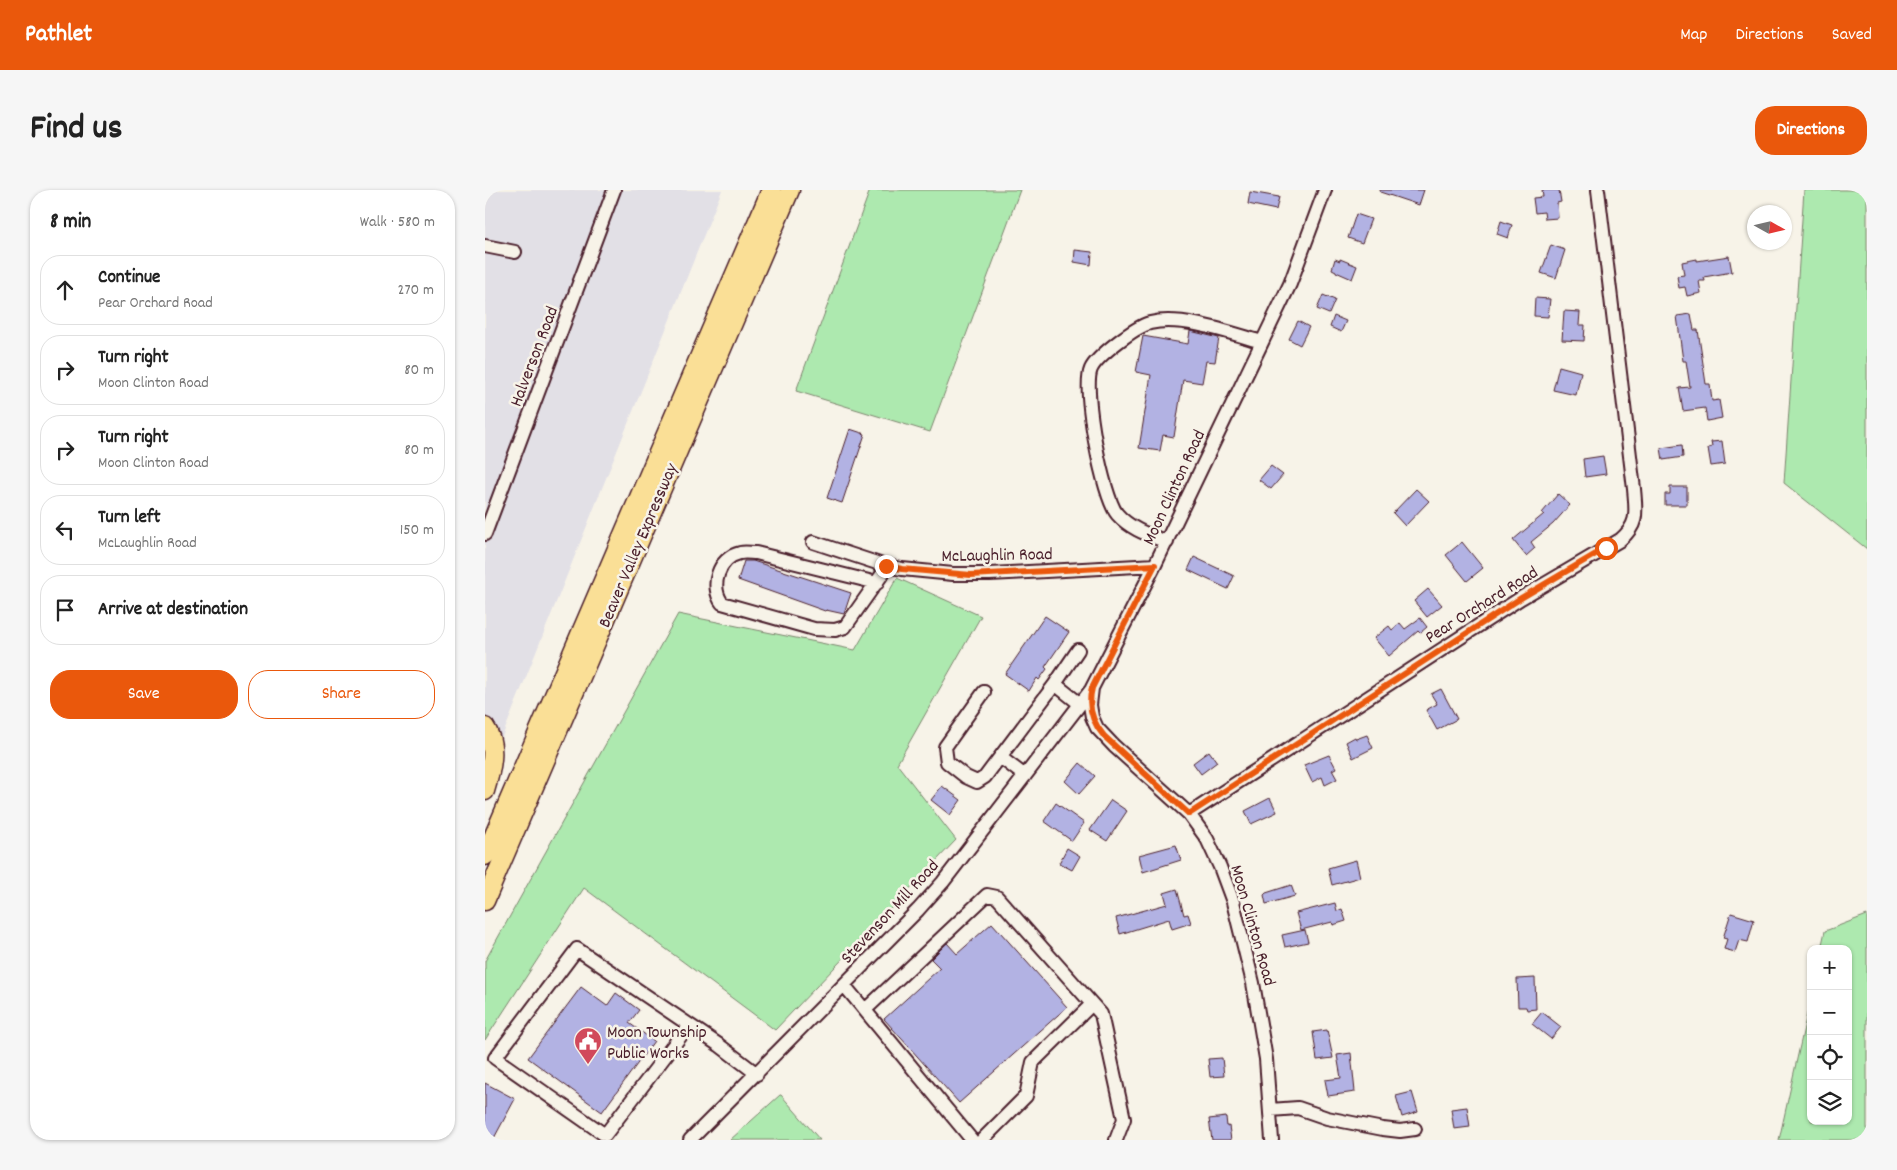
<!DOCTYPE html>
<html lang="en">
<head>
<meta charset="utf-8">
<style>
	:root { --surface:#fff; --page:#f6f6f6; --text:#222; --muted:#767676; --line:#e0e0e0; --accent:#ea580c }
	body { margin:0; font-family:Dekko,sans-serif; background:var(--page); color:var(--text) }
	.controls { position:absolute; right:15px; bottom:15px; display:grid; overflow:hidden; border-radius:10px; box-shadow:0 1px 4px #0004 }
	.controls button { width:45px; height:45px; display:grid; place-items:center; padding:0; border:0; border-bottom:1px solid var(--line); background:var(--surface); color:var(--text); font:25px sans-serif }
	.compass { position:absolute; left:1262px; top:15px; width:45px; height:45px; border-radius:50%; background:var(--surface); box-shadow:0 1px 4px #0004; rotate:98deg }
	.stop { position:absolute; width:15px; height:15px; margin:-11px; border:4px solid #ea580c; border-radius:50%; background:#fff }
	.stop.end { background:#ea580c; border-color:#fff; box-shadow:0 1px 5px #0008 }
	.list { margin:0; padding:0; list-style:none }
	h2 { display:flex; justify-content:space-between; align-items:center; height:65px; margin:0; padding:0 20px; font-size:21px }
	h2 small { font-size:16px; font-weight:400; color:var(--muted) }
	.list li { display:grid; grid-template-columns:32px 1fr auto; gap:15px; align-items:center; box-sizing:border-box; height:70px; margin:0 10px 10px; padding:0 10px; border:1px solid var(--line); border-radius:20px }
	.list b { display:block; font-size:19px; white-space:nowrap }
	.list p { margin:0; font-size:16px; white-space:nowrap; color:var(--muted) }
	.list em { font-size:16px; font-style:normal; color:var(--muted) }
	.actions { display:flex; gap:10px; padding:15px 20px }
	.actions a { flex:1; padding:11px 0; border:1px solid var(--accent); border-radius:20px; text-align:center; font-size:18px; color:var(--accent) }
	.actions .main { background:var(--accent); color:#fff }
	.icon { flex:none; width:28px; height:28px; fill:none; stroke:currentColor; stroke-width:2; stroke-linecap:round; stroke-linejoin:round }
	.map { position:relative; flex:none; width:1382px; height:950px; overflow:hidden; border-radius:20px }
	header { display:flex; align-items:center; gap:30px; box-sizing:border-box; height:70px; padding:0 25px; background:var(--accent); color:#fff }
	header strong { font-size:24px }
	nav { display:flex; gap:28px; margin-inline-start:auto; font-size:18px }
	.intro { display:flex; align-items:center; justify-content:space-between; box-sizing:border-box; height:120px; padding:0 30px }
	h1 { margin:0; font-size:35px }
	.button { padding:12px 22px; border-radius:20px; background:var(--accent); color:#fff; font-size:18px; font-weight:700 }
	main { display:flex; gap:30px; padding:0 30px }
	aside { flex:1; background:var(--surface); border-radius:20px; box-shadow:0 1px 4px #0004 }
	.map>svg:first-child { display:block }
	.built { fill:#e2e0e6 }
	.green { fill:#ade9af; stroke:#7c846d }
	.building { fill:#b2b2e3; stroke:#4a1f2b }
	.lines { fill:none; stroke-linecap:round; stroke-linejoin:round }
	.minor-casing { stroke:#4a1f2b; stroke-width:16 }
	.highway-casing { stroke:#4a1f2b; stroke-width:21 }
	.minor { stroke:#f7f3e8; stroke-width:12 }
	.highway { stroke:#fadf96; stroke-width:18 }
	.route { stroke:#ea580c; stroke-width:6 }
	.labels { text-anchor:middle; stroke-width:5; stroke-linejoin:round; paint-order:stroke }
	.street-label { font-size:18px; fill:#4a1f2b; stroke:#f7f3e8 }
	.poi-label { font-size:18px; fill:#4a1f2b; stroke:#f7f3e8; text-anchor:start }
</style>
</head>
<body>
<header>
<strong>Pathlet</strong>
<nav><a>Map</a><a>Directions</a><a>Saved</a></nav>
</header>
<div class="intro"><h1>Find us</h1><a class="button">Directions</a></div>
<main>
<aside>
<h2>8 min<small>Walk · 580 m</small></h2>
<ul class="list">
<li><svg class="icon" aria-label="ahead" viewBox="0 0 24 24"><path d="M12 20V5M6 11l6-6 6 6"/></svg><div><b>Continue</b><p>Pear Orchard Road</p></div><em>270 m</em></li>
<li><svg class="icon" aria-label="right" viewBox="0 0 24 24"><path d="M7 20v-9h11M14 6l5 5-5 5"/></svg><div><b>Turn right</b><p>Moon Clinton Road</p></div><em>80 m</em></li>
<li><svg class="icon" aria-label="right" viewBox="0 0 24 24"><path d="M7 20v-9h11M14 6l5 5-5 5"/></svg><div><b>Turn right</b><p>Moon Clinton Road</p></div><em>80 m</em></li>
<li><svg class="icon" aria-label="left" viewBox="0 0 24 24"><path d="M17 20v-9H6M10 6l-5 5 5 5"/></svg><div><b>Turn left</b><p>McLaughlin Road</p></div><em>150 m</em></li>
<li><svg class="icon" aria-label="arrive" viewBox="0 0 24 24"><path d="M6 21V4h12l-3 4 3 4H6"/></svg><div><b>Arrive at destination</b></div></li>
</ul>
<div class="actions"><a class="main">Save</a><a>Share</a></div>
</aside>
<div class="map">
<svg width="1382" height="950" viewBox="0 0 1382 950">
	<rect width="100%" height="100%" fill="#f7f3e8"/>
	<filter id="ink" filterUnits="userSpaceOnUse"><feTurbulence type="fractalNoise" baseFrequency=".02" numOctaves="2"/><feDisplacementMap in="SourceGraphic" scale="10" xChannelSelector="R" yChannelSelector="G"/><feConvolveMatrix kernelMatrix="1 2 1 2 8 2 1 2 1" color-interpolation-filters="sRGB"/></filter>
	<g filter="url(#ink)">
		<path class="built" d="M 0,0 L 237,0 L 0,589 Z"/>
		<path class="green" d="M 385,0 L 535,0 L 445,242 L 311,201 Z
			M 1319,0 L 1382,0 L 1382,359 L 1299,293 Z
			M 412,388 L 496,426 L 412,574 L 471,650 L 290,840 L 99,698 L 0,850 L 0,771 L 193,424 L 370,460 Z
			M 1382,725 L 1382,950 L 1294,950 L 1326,806 L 1326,931 L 1363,931 L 1363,759 L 1336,759 L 1340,741 Z
			M 296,905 L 335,950 L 245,950 L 295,905 Z"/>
		<path class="building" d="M 895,0 L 939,0 L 934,15 L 895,2 Z
			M 1057,0 L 1074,0 L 1076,12 L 1072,13 L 1073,28 L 1060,29 L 1059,22 L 1050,23 L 1048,8 L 1058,7 Z
			M 765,2 L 794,7 L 791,20 L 763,14 Z
			M 871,24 L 886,29 L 877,53 L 863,48 Z
			M 1016,31 L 1027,35 L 1023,48 L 1012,44 Z
			M 1066,55 L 1080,60 L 1071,88 L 1056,83 Z
			M 590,60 L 607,62 L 606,75 L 589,72 Z
			M 1244,66 L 1247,82 L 1219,87 L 1220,91 L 1214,91 L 1216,103 L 1202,106 L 1200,97 L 1194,98 L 1192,86 L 1199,85 L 1197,72 L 1212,69 L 1212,71 Z
			M 850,69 L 855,71 L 855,69 L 872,76 L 867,89 L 851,82 L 851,81 L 847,79 Z
			M 838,105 L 850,110 L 844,124 L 832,119 Z
			M 1050,108 L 1065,109 L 1063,127 L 1049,126 Z
			M 1079,121 L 1095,122 L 1094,135 L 1100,135 L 1099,151 L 1077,150 Z
			M 1206,124 L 1209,140 L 1213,140 L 1221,194 L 1225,194 L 1227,211 L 1234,210 L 1237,228 L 1222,231 L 1220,218 L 1198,221 L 1194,198 L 1205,197 L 1201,171 L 1198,171 L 1192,126 Z
			M 849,126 L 861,131 L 856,142 L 845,137 Z
			M 813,131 L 824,137 L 815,155 L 804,149 Z
			M 705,141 L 734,148 L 730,172 L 721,171 L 717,193 L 698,190 L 689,247 L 678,245 L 675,261 L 654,258 L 666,185 L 651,182 L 658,146 L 703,154 Z
			M 1074,176 L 1096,182 L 1091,205 L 1068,200 Z
			M 365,239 L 380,244 L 357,313 L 342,308 Z
			M 1237,251 L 1240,274 L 1226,276 L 1223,258 L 1227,257 L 1226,252 Z
			M 1197,255 L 1198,267 L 1178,270 L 1176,258 Z
			M 1118,266 L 1121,284 L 1100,287 L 1098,269 Z
			M 786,276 L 798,285 L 786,299 L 774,290 Z
			M 1185,297 L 1202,297 L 1202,315 L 1180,315 L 1180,304 L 1185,304 Z
			M 931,299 L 944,311 L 920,336 L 908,323 Z
			M 1073,304 L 1085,315 L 1068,334 L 1046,352 L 1050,358 L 1041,366 L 1028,350 L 1059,324 L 1057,323 Z
			M 977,352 L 998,378 L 982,391 L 961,365 Z
			M 709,367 L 749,386 L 743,399 L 703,380 Z
			M 259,371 L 268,371 L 366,403 L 359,424 L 341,420 L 340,421 L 253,390 Z
			M 943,399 L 957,415 L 942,427 L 929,411 Z
			M 560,426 L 584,442 L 560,477 L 562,479 L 554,490 L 552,488 L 544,501 L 520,484 Z
			M 935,428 L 942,437 L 935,443 L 933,441 L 904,466 L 889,448 L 904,436 L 907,440 L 915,433 L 920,439 Z
			M 956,499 L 972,529 L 952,540 L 941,520 L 952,514 L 946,504 Z
			M 882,545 L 888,558 L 868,568 L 861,552 L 870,547 L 871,549 Z
			M 724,561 L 732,572 L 716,584 L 708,573 Z
			M 844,565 L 851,578 L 847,580 L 852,589 L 840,595 L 837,587 L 827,592 L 819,575 Z
			M 595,573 L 610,586 L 594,604 L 580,591 Z
			M 457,596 L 476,610 L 465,625 L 446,610 Z
			M 785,608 L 792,622 L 766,634 L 760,621 Z
			M 626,610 L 642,621 L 622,651 L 605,640 Z
			M 571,613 L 599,633 L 587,651 L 559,631 Z
			M 691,655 L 696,670 L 658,682 L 654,665 Z
			M 582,658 L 595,666 L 587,680 L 574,673 Z
			M 871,670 L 875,687 L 847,695 L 843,678 Z
			M 806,695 L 810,706 L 781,714 L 779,705 L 781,703 Z
			M 692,699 L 699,725 L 703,724 L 706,733 L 687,739 L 684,729 L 635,744 L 631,728 L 682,714 L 679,703 Z
			M 850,713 L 852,721 L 857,719 L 861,731 L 848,735 L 847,732 L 816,740 L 811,723 Z
			M 1246,723 L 1269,730 L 1263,752 L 1254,750 L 1250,762 L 1239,759 L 1242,749 L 1238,748 Z
			M 507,733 L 582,817 L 474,913 L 399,829 L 455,778 L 446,769 L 462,753 L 472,764 Z
			M 820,740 L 823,752 L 800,757 L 797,745 Z
			M 1050,788 L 1051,819 L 1042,820 L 1041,817 L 1033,817 L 1032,789 Z
			M 96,797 L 122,816 L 131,803 L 154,820 L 144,833 L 169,851 L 117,922 L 43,868 Z
			M 1057,822 L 1076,837 L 1066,849 L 1047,834 Z
			M 842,840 L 848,868 L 832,870 L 828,842 Z
			M 866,863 L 870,902 L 843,906 L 840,890 L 856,888 L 852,865 Z
			M 737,868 L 739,886 L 725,887 L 723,869 Z
			M 0,893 L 30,909 L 8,950 L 0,950 Z
			M 927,902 L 933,922 L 917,927 L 911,906 Z
			M 982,917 L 985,937 L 969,939 L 966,919 Z
			M 741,927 L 742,937 L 744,936 L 746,950 L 727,950 L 724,929 Z"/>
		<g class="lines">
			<g class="minor-casing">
				<path id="minor" d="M 0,56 L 30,62
					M 0,344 L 129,0
					M 328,352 L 401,376 L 417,379 L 468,384 L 505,384 L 670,375
					M 682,352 C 664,345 645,339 632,324 C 618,307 597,200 606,179 C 612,166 650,137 665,133 C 697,125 746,143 777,152
					M 392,393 L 271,363 C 266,363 260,362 255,363 C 233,368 225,396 237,413 L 329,439 L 350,440 L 360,437 L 403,376
					M 593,460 L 570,494 L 595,514
					M 499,502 L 460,557 L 462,572 L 481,587 L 492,592 L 500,587 L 515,567
					M 540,586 L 515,567 L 570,494
					M 704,624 L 1036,408 L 1135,350 C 1154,334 1151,322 1149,299 L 1113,0
					M 359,795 L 487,950
					M 380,820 L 502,705 L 512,707 L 616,824 L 639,929 L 631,950
					M 204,835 L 120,945 L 10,868 L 92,759 L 234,855 L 272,884
					M 785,920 L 813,918 L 842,928 L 898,939 L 915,941 L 930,939
					M 205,950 L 433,720 L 458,692 L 606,500
					M 497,950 L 541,906 L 548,872 L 607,814
					M 787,950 L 781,869 L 768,793 L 748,712 L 735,677 L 722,649 L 704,624 L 629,556 L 612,538 L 607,527 L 605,515 L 607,498 L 670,375 L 805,94 L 840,0"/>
			</g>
			<g class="highway-casing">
				<path id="highway" d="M 0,537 C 13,555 6,581 0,601
					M 0,666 L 286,0
					M 0,711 L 305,0"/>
			</g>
			<use href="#minor" class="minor"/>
			<use href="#highway" class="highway"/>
		</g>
	</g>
	<g class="lines" filter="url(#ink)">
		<path class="route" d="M 401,376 L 417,379 L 486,385 L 670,375 L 607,498 C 602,517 607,532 619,546 L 704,624 L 1036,408 L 1121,358"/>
	</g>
	<defs>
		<g id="civic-pin" transform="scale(1.4375)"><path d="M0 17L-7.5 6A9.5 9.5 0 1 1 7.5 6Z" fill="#d1495b" stroke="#f7f3e8"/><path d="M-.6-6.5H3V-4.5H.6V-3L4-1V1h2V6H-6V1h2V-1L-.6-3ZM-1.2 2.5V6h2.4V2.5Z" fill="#fff"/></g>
	</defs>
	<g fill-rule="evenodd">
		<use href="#civic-pin" x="103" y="851"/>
	</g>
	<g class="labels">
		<g class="street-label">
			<text transform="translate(48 166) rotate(-69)" y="6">Halverson Road</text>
			<text transform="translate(688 297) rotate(-65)" y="6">Moon Clinton Road</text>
			<text transform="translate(152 355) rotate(-67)" y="6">Beaver Valley Expressway</text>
			<text transform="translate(512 364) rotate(-1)" y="6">McLaughlin Road</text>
			<text transform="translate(996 414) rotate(-32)" y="6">Pear Orchard Road</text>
			<text transform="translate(404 721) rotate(-47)" y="6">Stevenson Mill Road</text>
			<text transform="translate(769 735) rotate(74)" y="6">Moon Clinton Road</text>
		</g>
		<g class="poi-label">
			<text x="122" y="847">Moon Township<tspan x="122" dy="21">Public Works</tspan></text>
		</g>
	</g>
</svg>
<div class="controls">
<button>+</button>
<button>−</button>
<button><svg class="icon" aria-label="locate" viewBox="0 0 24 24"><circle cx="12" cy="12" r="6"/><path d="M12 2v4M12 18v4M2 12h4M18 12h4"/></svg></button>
<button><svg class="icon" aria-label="layers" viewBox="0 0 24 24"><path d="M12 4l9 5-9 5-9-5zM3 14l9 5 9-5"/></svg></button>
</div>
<svg class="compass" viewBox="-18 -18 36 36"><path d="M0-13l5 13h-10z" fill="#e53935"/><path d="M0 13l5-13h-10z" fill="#767676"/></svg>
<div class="stop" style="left:1121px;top:358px"></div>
<div class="stop end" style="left:401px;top:376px"></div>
</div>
</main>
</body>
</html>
